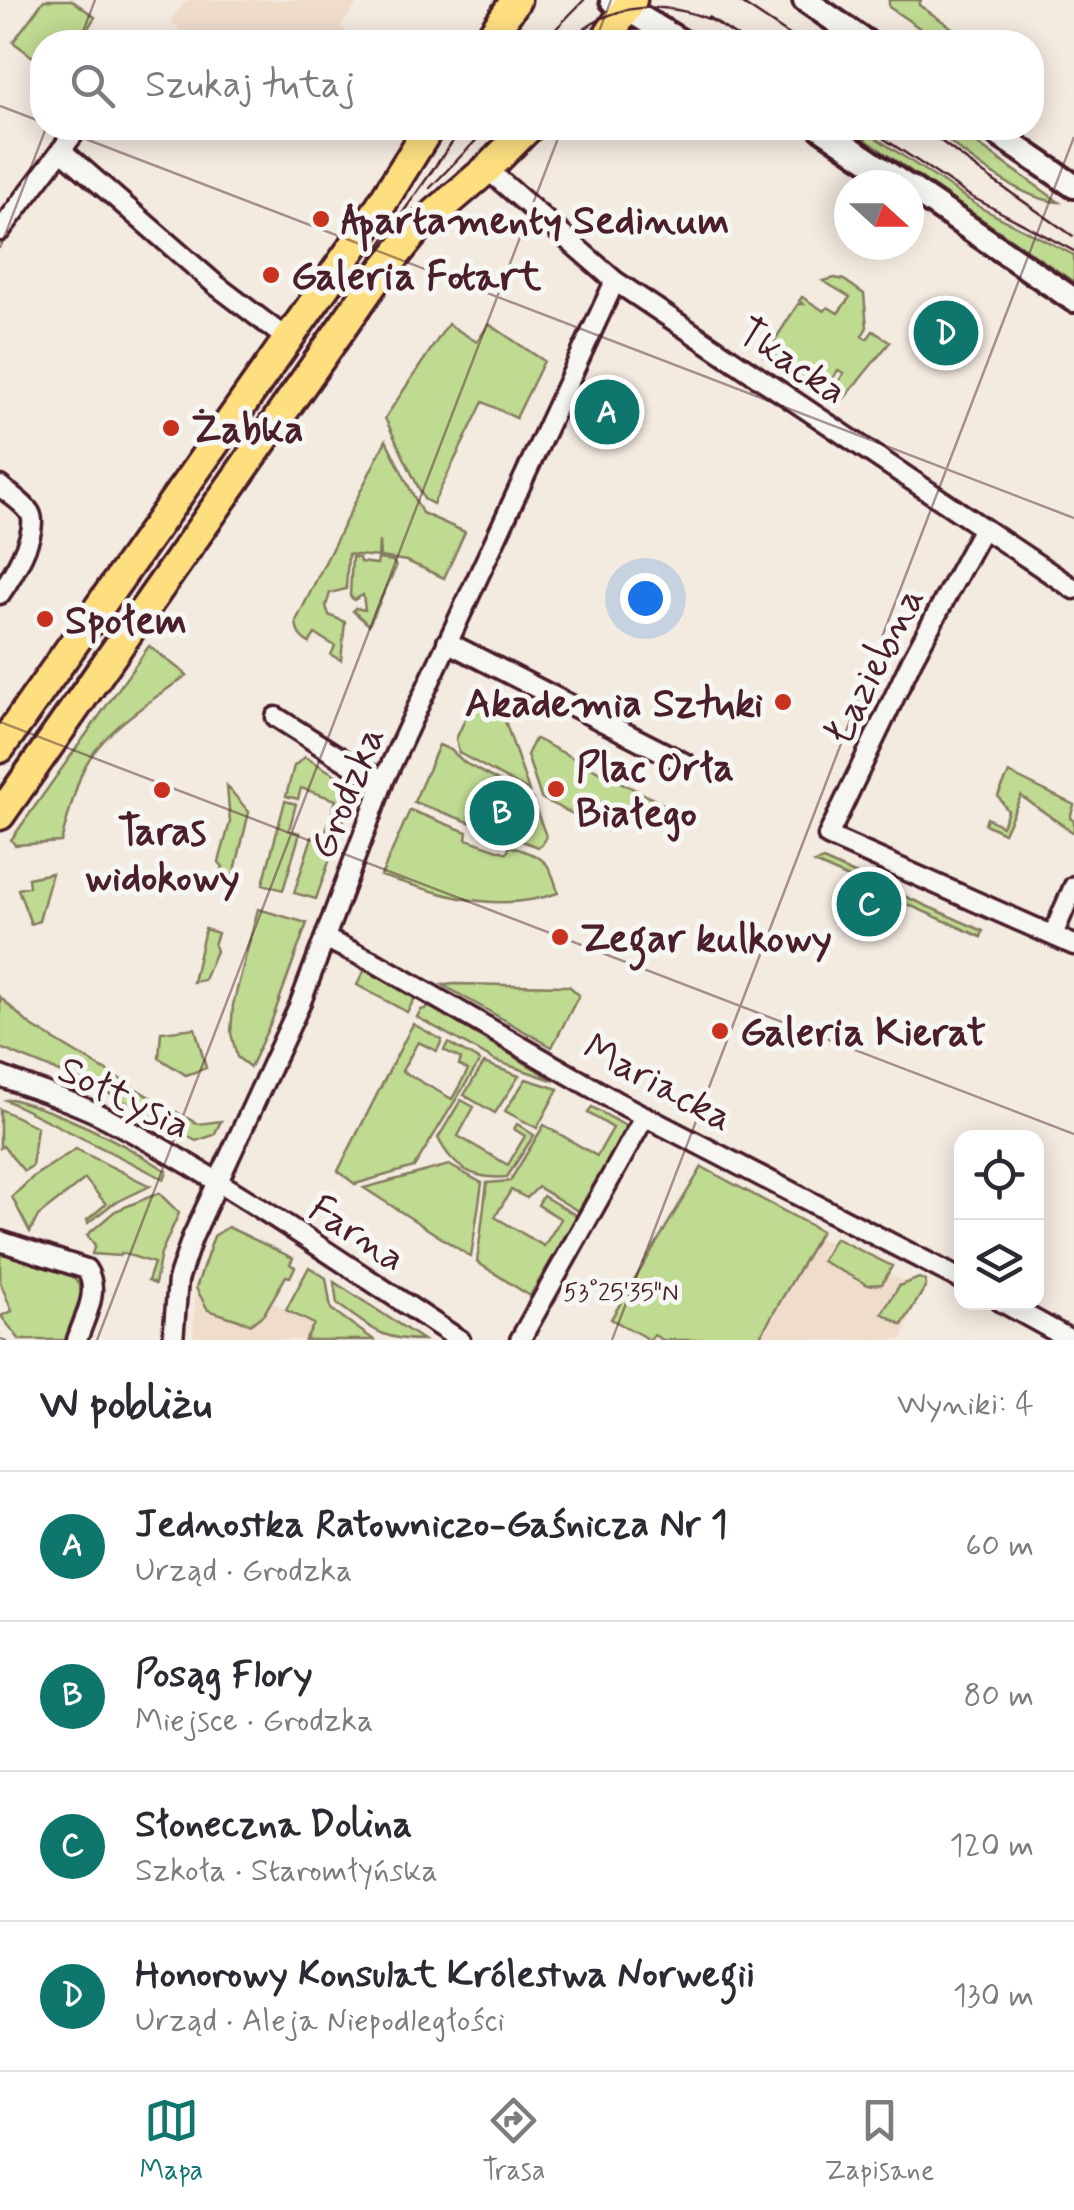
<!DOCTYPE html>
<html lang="pl">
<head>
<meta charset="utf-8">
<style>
	:root { --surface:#fff; --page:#f7f7f7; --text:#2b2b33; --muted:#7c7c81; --line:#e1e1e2; --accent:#0f766e }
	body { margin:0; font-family:Mynerve,sans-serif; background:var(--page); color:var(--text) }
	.controls { position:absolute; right:30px; bottom:30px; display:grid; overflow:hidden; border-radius:20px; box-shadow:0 5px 25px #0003 }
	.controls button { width:90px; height:90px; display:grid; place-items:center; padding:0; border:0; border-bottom:2px solid var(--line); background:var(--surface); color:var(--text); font:50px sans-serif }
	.compass { position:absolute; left:834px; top:170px; width:90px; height:90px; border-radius:50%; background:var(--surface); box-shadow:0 5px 25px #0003; rotate:111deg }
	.you { position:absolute; left:645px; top:598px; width:35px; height:35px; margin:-25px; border:8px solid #fff; border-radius:50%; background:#1a73e8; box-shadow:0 0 0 15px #1a73e833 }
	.badge { display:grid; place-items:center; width:65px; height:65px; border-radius:50%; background:var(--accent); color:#fff; font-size:32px; font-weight:700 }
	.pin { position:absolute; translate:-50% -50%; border:5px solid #fff; box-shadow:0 2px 10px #0006 }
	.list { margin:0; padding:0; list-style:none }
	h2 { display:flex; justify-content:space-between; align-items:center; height:130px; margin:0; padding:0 40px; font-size:42px }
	h2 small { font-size:32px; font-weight:400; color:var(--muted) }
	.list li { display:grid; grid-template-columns:65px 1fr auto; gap:30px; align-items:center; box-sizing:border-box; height:150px; padding:0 40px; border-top:2px solid var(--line) }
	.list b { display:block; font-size:38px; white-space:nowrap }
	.list p { margin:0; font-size:32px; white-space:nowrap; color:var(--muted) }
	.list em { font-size:32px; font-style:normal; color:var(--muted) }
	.icon { flex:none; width:55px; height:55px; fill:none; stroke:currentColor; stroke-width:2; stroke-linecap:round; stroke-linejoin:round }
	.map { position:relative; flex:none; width:1074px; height:1340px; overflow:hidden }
	.search { position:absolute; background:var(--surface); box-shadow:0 5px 25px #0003; left:30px; right:30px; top:30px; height:110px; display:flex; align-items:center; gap:25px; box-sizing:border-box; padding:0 35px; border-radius:40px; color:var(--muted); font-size:38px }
	.sheet { height:730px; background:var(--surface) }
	nav { display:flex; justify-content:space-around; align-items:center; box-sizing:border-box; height:140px; border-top:2px solid var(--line); background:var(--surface); font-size:28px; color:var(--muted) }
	nav a { display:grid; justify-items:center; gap:5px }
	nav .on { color:var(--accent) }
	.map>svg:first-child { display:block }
	.built { fill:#f0dccb }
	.green { fill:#bfda91; stroke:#847c5e; stroke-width:2.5 }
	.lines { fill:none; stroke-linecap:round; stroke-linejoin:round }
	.minor-casing { stroke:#4a1f2b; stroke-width:25 }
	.tertiary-casing { stroke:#4a1f2b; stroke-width:30 }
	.primary-casing { stroke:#4a1f2b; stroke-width:35 }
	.minor { stroke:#f6f6f2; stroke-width:18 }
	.tertiary { stroke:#f6f6f2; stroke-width:22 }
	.primary { stroke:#fedf80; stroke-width:28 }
	.tram { stroke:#4a1f2b; stroke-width:2.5 }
	.ticks { fill:none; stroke:#4a1f2b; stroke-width:2.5; stroke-opacity:0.45 }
	.poi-dot { fill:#c8321e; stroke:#f6f6f2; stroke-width:4 }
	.labels { text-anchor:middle; stroke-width:10; stroke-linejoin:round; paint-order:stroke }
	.poi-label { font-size:40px; font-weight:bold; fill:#4a1f2b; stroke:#f6f6f2; text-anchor:start }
	.street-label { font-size:40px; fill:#4a1f2b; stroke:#f6f6f2 }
	.ticks-label { font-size:25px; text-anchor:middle; fill:#4a1f2b; stroke:#f6f6f2; stroke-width:10; stroke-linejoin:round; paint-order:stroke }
</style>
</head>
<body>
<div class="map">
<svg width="1074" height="1340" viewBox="0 0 1074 1340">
	<rect width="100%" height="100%" fill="#f3eae0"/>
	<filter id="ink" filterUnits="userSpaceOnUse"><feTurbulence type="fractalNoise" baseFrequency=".01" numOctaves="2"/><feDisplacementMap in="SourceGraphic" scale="20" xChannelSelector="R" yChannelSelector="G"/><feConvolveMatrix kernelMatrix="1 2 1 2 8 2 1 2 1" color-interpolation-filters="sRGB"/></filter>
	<g filter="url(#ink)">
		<path class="built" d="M 187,0 L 349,0 L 356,5 L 340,27 L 353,36 L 348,42 L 170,42 L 179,30 L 171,20 Z
			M 738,1196 L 923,1291 L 913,1308 L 902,1340 L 650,1340 Z
			M 202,1266 L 314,1324 L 339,1340 L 193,1340 L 196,1288 Z"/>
		<path class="green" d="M 44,0 L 72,0 L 95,17 L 88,28 L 107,42 L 42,42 L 42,64 L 13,42 Z
			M 889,0 L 921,0 L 919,5 L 961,34 L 963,40 L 940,42 L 889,7 Z
			M 848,128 L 861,128 L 981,208 L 1070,253 L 1074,255 L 1074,282 Z
			M 934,128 L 955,128 L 1059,202 C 1021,200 961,153 934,128 Z
			M 835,278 L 844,280 L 864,294 L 867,327 L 862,336 L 867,339 L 873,331 L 890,342 L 838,406 L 827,400 L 844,373 L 838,370 L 821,396 L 764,357 L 798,304 L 803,304 L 799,301 L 802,297 L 824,311 L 828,307 L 838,313 L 850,297 L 823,281 Z
			M 448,324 L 477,342 L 489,324 L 544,361 L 516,418 L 483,402 L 433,504 L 424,499 L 385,418 Z
			M 386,440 L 422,513 L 465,532 L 444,578 L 407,561 L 380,557 L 379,541 L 378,557 L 348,554 L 346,589 L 330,593 L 326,606 L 329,615 L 345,622 L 341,660 L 331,655 L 335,646 L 315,634 L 309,643 C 299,637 297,632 296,621 Z
			M 352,557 L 359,558 L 360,562 L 377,564 L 378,559 L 393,561 L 396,567 L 369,625 L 353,611 L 355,608 L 365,610 L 363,595 L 354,600 L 350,596 Z
			M 149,646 L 187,675 C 152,701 98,732 81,775 C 73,796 67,820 61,842 L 15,845 L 11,840 Z
			M 472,704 L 505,721 L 529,791 L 459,753 L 456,739 Z
			M 535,739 L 536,739 L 669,807 L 607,831 L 541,798 L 527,755 Z
			M 439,745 L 451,750 L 465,763 L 532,799 L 546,836 L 542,845 L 538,847 L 414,802 Z
			M 305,757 L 349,783 L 354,790 L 316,899 L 294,893 L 312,837 L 323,840 L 336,800 L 301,788 L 298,799 L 286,796 L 294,766 Z
			M 1009,773 L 1074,805 L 1070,818 L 1074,821 L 1074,833 L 1021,796 L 1004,833 L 985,824 L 987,818 L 1002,826 L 1008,811 L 998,796 Z
			M 227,786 L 249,812 L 234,875 L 221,872 L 223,867 L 219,862 L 230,822 Z
			M 285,801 L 296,804 L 289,830 L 300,833 L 283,890 L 263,884 Z
			M 410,810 L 467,832 L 466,839 L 507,853 L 510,846 C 543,858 549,857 558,893 C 493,915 444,894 381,876 Z
			M 823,860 L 983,931 L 981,937 L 815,863 Z
			M 52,873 L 39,921 L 31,924 L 18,889 L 29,886 L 28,878 Z
			M 258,909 L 307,923 L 272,1020 L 250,1067 L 237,1057 L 231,1033 L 233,1005 Z
			M 205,929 L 218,933 L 214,945 L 216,951 L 204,980 L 193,982 Z
			M 365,969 L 415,998 L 407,1012 L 357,985 Z
			M 456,984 L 569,986 L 579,995 L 552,1047 L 443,985 Z
			M 0,997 L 30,1025 L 148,1096 L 198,1124 L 221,1121 L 214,1135 L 196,1141 L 101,1089 L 0,1048 Z
			M 430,1007 L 555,1081 L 496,1061 L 417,1017 L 421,1010 Z
			M 413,1024 L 442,1040 L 437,1051 L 418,1042 L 402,1071 L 452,1099 L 468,1070 L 459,1065 L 461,1059 L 444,1050 L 448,1043 L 480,1061 L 414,1167 L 355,1184 L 338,1171 Z
			M 195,1028 L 206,1068 L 186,1075 L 159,1058 L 161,1032 Z
			M 484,1063 L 519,1076 L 495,1113 L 464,1095 Z
			M 526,1079 L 558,1089 L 537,1128 L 505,1111 Z
			M 12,1099 C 68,1115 118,1140 167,1171 L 164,1179 L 6,1100 Z
			M 461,1100 L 474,1107 L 458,1136 L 508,1165 L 525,1136 L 514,1129 L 517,1124 L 534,1135 L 507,1177 C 473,1180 453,1168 438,1138 Z
			M 592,1107 L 624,1125 L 626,1130 L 578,1211 L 538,1187 L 527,1198 L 511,1190 L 495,1217 L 544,1246 L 561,1219 L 538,1205 L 543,1196 L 577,1216 L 530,1296 L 477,1262 L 487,1183 L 510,1181 L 544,1125 L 597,1156 L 613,1128 L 588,1113 Z
			M 0,1109 L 37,1127 L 32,1166 L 24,1171 L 3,1146 L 0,1148 Z
			M 76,1149 L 150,1186 L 111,1205 L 88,1223 L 87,1220 L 106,1204 L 85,1179 L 38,1216 L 30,1232 L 12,1197 L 34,1176 Z
			M 449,1165 L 482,1183 L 471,1257 L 364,1188 Z
			M 702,1167 L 821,1231 L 758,1340 L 663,1340 L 654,1335 L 650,1340 L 611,1319 Z
			M 159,1193 L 179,1213 L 161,1253 L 155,1284 L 148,1281 L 154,1263 L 122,1253 L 120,1256 L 92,1254 L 95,1245 L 87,1235 L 115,1211 Z
			M 228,1227 L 293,1258 L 290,1264 L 295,1267 L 290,1277 L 286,1276 L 264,1314 L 251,1324 L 208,1310 L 196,1288 L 214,1236 Z
			M 835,1238 L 892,1266 L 882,1284 L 868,1285 L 822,1261 Z
			M 9,1252 C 35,1260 73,1263 82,1292 L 65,1340 L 20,1340 L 1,1316 L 12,1311 L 0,1282 L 0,1256 Z
			M 309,1267 L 326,1278 L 331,1309 L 374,1340 L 305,1340 L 314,1324 L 286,1310 Z
			M 919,1278 L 925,1281 L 926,1286 L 902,1325 L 882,1313 L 899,1286 Z
			M 334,1282 L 345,1289 L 423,1340 C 379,1340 371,1327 337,1304 Z"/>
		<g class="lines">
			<g class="minor-casing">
				<path id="minor" d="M 61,150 L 216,285 L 287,339
					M 487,169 L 615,281 L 1074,589
					M 0,231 L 78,128
					M 0,486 C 9,494 24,503 30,513 C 40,531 11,578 0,594
					M 983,528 L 912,660 L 828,836 L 1074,945
					M 447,642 L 686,764
					M 276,717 L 358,769 L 384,780
					M 1053,935 L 1074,886
					M 326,939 L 376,963 L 617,1102 L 962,1280
					M 0,1076 C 36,1090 74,1101 108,1119 C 230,1183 344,1264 460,1340
					M 0,1241 L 86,1269 C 101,1291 84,1318 77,1340
					M 1002,1302 L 1071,1340
					M 173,1340 L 178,1280 L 192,1238 L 300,1004 L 384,780 L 615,281
					M 520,1340 L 645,1116"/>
			</g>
			<g class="tertiary-casing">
				<path id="tertiary" d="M 612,0 L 682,42
					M 805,0 L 866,42
					M 636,42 L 665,42
					M 821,128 L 905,185
					M 989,128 L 1074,186
					M 909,187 L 1074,300"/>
			</g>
			<g class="primary-casing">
				<path id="primary" d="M 487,42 L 516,0
					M 604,42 L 632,0
					M 0,748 L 367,227 L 429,128
					M 0,815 L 374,282 L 418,228 L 487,169 L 528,128"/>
			</g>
			<use href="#minor" class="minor"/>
			<use href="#tertiary" class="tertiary"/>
			<use href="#primary" class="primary"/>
			<path class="tram" d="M 737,0 L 800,42
				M 708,17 L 745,42
				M 543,42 L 584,0
				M 569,42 C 611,0 666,0 718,23
				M 868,128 L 970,196 L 1074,251
				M 924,128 L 984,174 L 1073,236
				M 430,188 L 488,128
				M 0,789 L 462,128"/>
		</g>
	</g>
	<path class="ticks" d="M 79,42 L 95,0M 595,42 L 611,0M 0,106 L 42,122M 57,128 L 1074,518M 0,248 L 46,128M 0,722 L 1074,1134M 0,1338 L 6,1340M 97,1340 L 562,128M 612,1340 L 1074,137"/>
	<g class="poi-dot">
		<circle cx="321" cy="219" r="10"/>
		<circle cx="271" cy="275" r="10"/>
		<circle cx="171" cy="428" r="10"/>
		<circle cx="45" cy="619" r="10"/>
		<circle cx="783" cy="702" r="10"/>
		<circle cx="556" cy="789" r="10"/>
		<circle cx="162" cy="790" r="10"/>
		<circle cx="560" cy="937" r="10"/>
		<circle cx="720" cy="1031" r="10"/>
	</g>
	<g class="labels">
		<g class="poi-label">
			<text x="341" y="233">Apartamenty Sedinum</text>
			<text x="291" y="289">Galeria Fotart</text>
			<text x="191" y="442">Żabka</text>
			<text x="65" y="633">Społem</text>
			<text x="763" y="716" text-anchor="end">Akademia Sztuki</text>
			<text x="576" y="780">Plac Orła<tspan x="576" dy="46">Białego</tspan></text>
			<text x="162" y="844" text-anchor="middle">Taras<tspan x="162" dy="46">widokowy</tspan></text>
			<text x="580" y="951">Zegar kulkowy</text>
			<text x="740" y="1045">Galeria Kierat</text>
		</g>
		<g class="street-label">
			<text transform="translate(793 360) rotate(34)" y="14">Tkacka</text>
			<text transform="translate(873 665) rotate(-63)" y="14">Łaziebna</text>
			<text transform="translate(345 792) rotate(-68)" y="14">Grodzka</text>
			<text transform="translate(659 1081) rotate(28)" y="14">Mariacka</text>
			<text transform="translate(125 1096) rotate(26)" y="14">Sołtysia</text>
			<text transform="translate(358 1232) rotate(33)" y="14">Farna</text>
		</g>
	</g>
	<g class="ticks-label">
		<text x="621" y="1300">53°25'35"N</text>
	</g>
</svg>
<div class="controls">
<button><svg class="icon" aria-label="locate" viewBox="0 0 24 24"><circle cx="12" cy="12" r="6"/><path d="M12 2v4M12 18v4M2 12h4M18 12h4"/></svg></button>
<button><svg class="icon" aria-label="layers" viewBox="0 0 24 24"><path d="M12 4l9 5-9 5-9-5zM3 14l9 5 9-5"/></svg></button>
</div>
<svg class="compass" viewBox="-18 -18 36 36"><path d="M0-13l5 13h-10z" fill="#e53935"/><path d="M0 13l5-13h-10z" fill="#7c7c81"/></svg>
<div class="you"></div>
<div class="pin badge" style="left:607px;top:412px">A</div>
<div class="pin badge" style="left:502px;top:813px">B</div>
<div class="pin badge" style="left:869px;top:904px">C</div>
<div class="pin badge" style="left:946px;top:333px">D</div>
<div class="search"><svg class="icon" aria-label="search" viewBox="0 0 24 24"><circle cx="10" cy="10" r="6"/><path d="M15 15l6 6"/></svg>Szukaj tutaj</div>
</div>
<section class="sheet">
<h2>W pobliżu<small>Wyniki: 4</small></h2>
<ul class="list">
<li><span class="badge">A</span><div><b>Jednostka Ratowniczo-Gaśnicza Nr 1</b><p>Urząd · Grodzka</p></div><em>60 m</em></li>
<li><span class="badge">B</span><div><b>Posąg Flory</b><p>Miejsce · Grodzka</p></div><em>80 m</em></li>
<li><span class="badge">C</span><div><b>Słoneczna Dolina</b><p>Szkoła · Staromłyńska</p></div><em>120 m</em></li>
<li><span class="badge">D</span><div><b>Honorowy Konsulat Królestwa Norwegii</b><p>Urząd · Aleja Niepodległości</p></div><em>130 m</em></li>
</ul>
</section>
<nav>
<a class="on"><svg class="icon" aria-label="map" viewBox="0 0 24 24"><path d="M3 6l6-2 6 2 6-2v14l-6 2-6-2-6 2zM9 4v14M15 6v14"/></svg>Mapa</a>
<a><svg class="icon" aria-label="directions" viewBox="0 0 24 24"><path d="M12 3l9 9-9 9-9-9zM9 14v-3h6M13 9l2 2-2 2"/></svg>Trasa</a>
<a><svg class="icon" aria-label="saved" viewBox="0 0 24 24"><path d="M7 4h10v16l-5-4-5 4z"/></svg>Zapisane</a>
</nav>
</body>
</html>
